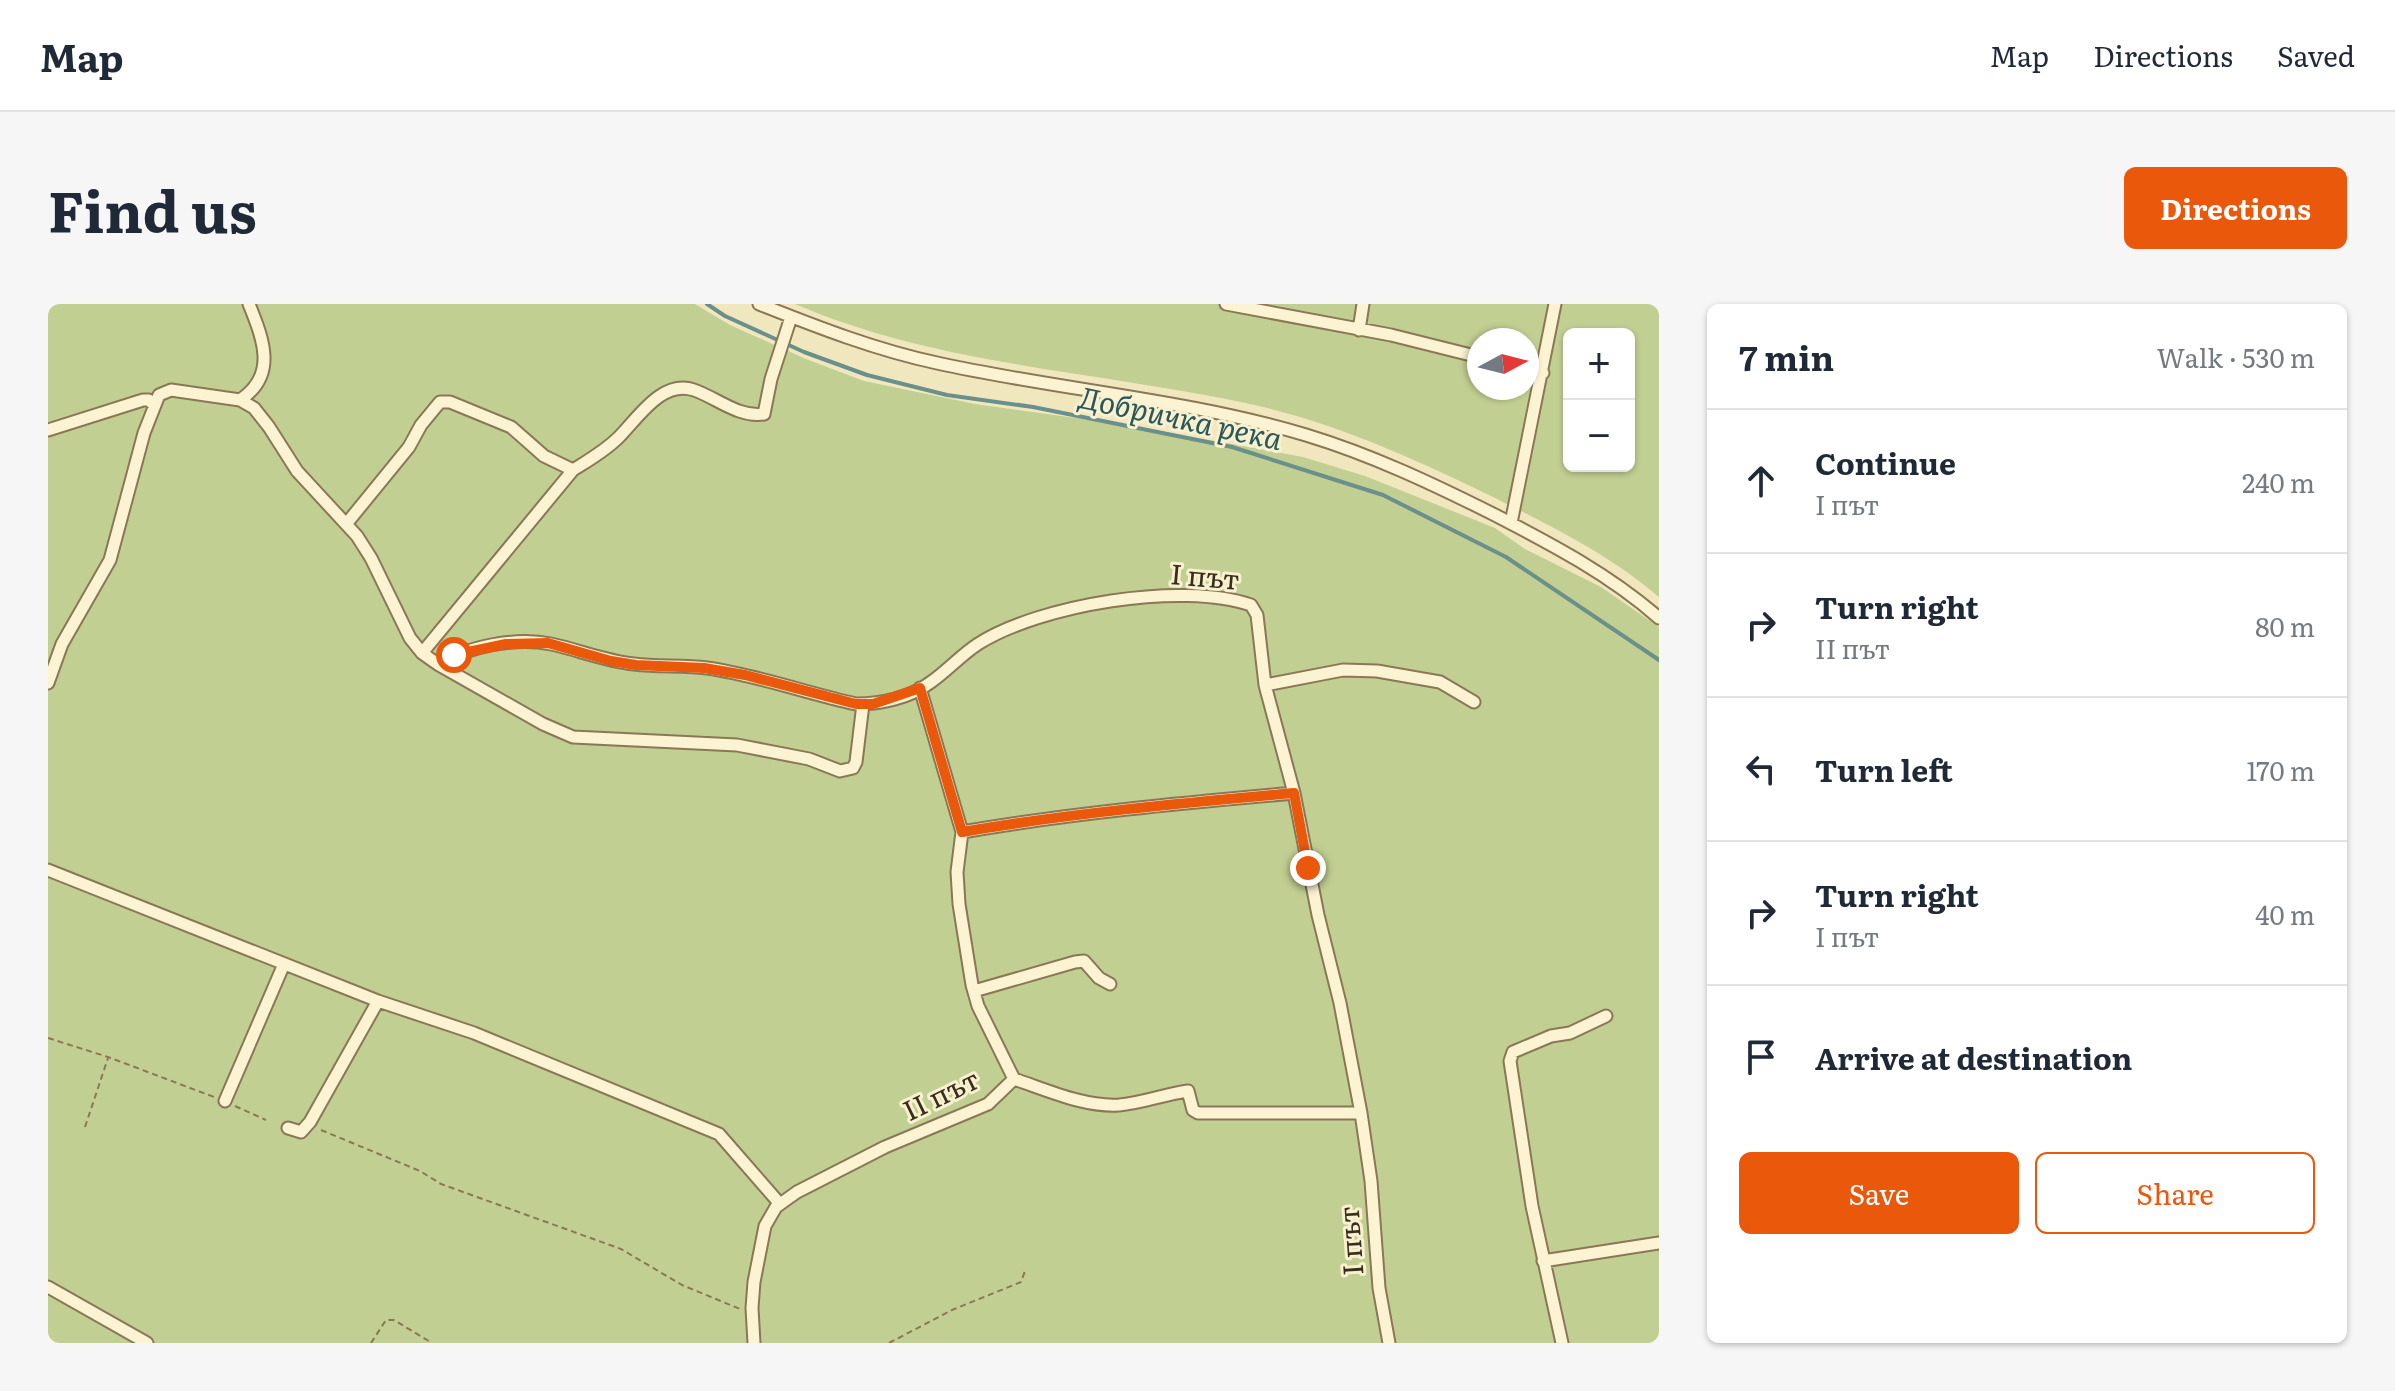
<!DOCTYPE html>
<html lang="en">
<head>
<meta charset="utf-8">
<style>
	:root { --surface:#fff; --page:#f6f6f7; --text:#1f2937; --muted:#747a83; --line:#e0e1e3; --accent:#ea580c }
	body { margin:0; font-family:Literata,serif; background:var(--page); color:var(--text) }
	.controls { position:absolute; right:24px; top:24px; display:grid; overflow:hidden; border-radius:12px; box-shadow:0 2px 6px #0004 }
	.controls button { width:72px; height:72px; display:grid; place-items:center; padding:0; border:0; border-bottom:2px solid var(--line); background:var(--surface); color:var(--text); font:40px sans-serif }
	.compass { position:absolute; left:1419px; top:24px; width:72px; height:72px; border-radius:50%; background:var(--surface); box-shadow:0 2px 6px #0004; rotate:83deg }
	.stop { position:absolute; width:24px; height:24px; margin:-18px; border:6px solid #ea580c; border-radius:50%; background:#fff }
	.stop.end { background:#ea580c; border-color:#fff; box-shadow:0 2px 8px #0008 }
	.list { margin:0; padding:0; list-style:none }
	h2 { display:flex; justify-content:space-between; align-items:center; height:104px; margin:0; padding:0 32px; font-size:34px }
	h2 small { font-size:26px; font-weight:400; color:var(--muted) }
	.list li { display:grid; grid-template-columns:52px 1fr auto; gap:24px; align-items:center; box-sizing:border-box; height:144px; padding:0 32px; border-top:2px solid var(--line) }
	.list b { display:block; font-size:30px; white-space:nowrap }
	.list p { margin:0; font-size:26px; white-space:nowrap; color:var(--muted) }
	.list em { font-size:26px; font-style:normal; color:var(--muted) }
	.actions { display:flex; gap:16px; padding:24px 32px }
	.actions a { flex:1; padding:18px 0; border:2px solid var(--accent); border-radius:12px; text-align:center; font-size:28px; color:var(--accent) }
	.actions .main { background:var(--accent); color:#fff }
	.icon { flex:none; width:44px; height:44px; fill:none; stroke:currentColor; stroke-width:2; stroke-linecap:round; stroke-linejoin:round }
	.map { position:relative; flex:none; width:1611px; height:1039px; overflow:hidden; border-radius:12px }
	header { display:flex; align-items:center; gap:48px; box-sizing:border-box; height:112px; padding:0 40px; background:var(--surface); border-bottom:2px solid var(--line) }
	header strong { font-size:38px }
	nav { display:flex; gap:44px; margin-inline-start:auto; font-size:28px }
	.intro { display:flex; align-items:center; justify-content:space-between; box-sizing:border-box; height:192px; padding:0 48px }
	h1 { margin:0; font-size:56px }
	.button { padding:20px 36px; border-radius:12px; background:var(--accent); color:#fff; font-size:28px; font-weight:700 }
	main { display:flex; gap:48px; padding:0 48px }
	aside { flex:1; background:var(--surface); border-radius:12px; box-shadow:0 2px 6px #0004 }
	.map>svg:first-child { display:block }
	.green { fill:#c2cf92; fill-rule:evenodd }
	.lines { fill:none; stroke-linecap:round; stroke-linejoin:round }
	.stream { stroke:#69908b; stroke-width:4 }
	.minor-casing { stroke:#8a7756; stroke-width:15 }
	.path { stroke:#8a7756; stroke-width:2; stroke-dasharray:6 4; stroke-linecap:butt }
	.minor { stroke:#fbf3d2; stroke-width:11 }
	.route { stroke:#ea580c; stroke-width:10 }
	.labels { text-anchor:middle; stroke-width:6; stroke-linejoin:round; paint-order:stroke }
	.street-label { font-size:28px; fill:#392d1b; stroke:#f8f0cf }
	.water-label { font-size:30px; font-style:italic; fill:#2a585a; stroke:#f8f0cf }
</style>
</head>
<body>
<header>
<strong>Map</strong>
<nav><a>Map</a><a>Directions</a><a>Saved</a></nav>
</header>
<div class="intro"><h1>Find us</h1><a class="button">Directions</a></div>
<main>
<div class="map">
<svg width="1611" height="1039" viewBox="0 0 1611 1039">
	<rect width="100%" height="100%" fill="#f1e7be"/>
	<path class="green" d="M 0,0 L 647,0 L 682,21 L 758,55 L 816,77 L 927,100 L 1079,121 L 1255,153 L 1317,172 L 1447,224 L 1477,245 L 1553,283 L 1611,323 L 1611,1039 L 0,1039 Z
		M 747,0 L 1611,0 L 1611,293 C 1562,251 1503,222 1445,193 C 1367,155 1288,119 1202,100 C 1051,67 891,62 747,0 ZM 1521,30 L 1581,30 L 1581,162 L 1521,162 ZM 1431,36 L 1479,36 L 1479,84 L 1431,84 Z"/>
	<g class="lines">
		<path class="stream" d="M 659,0 L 677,12 L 756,48 L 819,71 L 899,91 L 985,103 L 1184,143 L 1335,191 L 1458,253 L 1611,356"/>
		<g class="minor-casing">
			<path id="minor" d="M 201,0 C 215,35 230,71 192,96 L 206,104 L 221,123 L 249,167 L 309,232 L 323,254 L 362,334 L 374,349 L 391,361 L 495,420 L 525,433 L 689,441 L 761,455 L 792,467 L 805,464 L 808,458 L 815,400
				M 711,0 C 769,23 828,46 889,59 C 1011,86 1138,95 1258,131 C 1324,151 1385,180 1447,211 C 1505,241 1562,271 1611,314
				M 1178,0 L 1343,31 L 1431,53
				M 1311,26 L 1315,0
				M 1479,65 L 1495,69
				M 0,126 L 95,96 L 101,96 L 106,101
				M 299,219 L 361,143 L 373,121 L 392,98 L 402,98 L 463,123 L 496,152 L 525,166 C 541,156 557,147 571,133 C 590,114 614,75 646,86 C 669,94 691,114 716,110 L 723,75 L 743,13
				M 1463,219 L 1507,0
				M 374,349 L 525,166
				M 391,361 C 419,342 468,333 503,340 C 531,346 557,357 586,360 C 610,363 635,361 659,364 C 709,371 758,389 808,400 C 833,400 862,394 883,378 C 899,367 913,351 930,340 C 991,301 1134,277 1203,301 L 1209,311 L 1217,381 L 1246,489 L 1270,611 L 1292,699 L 1313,809 L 1323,877 L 1331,984 L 1341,1039
				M 0,379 L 14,340 L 62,256 L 96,129 L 111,91 L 123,86 L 192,96
				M 1217,381 L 1295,366 L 1329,367 L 1392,378 L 1426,398
				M 914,528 C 1024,509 1135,499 1246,489
				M 0,566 L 330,697 L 426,729 L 671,830 L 732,900
				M 926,687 L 1027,658 L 1036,657 L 1051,674 L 1062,680
				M 966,775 C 999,786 1036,803 1071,801 C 1094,799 1117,790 1140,787 L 1145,806 L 1150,809 L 1313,809
				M 177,797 L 236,660
				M 240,824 L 253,828 L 262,818 L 330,697
				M 1495,957 L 1611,939
				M 0,983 L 99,1039
				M 706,1039 L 704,1004 L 706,978 L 717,922 L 728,903 L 749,888 L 837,843 L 940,800 L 966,775 L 930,702 L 924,681 L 911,600 L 909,568 L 914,528 L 872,384
				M 1514,1039 L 1484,902 L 1462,757 L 1465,748 L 1503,732 L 1522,729 L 1558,712"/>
		</g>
		<path class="path" d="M 0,734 L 60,753 L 166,793
			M 187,802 L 218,816
			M 37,823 L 60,754
			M 273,826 L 372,867 L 393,880 L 573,945 L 634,981 L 692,1005
			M 323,1039 L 338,1016 L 346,1016 L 384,1039
			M 841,1039 L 904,1006 L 973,978 L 977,967"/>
		<use href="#minor" class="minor"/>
	</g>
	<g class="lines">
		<path class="route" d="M 406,351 L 458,340 L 500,339 L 563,357 L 588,361 L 656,364 L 697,371 L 808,400 L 825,400 L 872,384 L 914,528 C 1024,509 1135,499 1246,489 L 1260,564"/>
	</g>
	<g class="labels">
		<g class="street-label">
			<text transform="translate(1157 273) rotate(5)" y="10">І път</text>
			<text transform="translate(893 791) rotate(-26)" y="10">ІІ път</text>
			<text transform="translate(1303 937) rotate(-94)" y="10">І път</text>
		</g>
		<g class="water-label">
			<text transform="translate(1132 115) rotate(12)" y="10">Добричка река</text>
		</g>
	</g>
</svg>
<div class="controls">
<button>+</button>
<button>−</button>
</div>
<svg class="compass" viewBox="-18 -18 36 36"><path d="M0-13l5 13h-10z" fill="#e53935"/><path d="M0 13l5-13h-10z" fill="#747a83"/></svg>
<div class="stop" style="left:406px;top:351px"></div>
<div class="stop end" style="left:1260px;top:564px"></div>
</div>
<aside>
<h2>7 min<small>Walk · 530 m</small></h2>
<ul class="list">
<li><svg class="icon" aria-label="ahead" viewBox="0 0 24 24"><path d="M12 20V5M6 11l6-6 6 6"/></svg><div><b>Continue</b><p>І път</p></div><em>240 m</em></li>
<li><svg class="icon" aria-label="right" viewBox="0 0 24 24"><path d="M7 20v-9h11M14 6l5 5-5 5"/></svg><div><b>Turn right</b><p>ІІ път</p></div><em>80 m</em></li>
<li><svg class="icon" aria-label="left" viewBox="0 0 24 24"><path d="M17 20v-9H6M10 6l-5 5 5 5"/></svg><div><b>Turn left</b></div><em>170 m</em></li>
<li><svg class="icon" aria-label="right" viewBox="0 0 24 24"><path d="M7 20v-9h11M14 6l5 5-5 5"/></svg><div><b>Turn right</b><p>І път</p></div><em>40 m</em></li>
<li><svg class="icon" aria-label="arrive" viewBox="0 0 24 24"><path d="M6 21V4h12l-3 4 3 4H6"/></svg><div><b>Arrive at destination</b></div></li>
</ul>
<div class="actions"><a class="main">Save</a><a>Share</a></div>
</aside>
</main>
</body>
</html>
